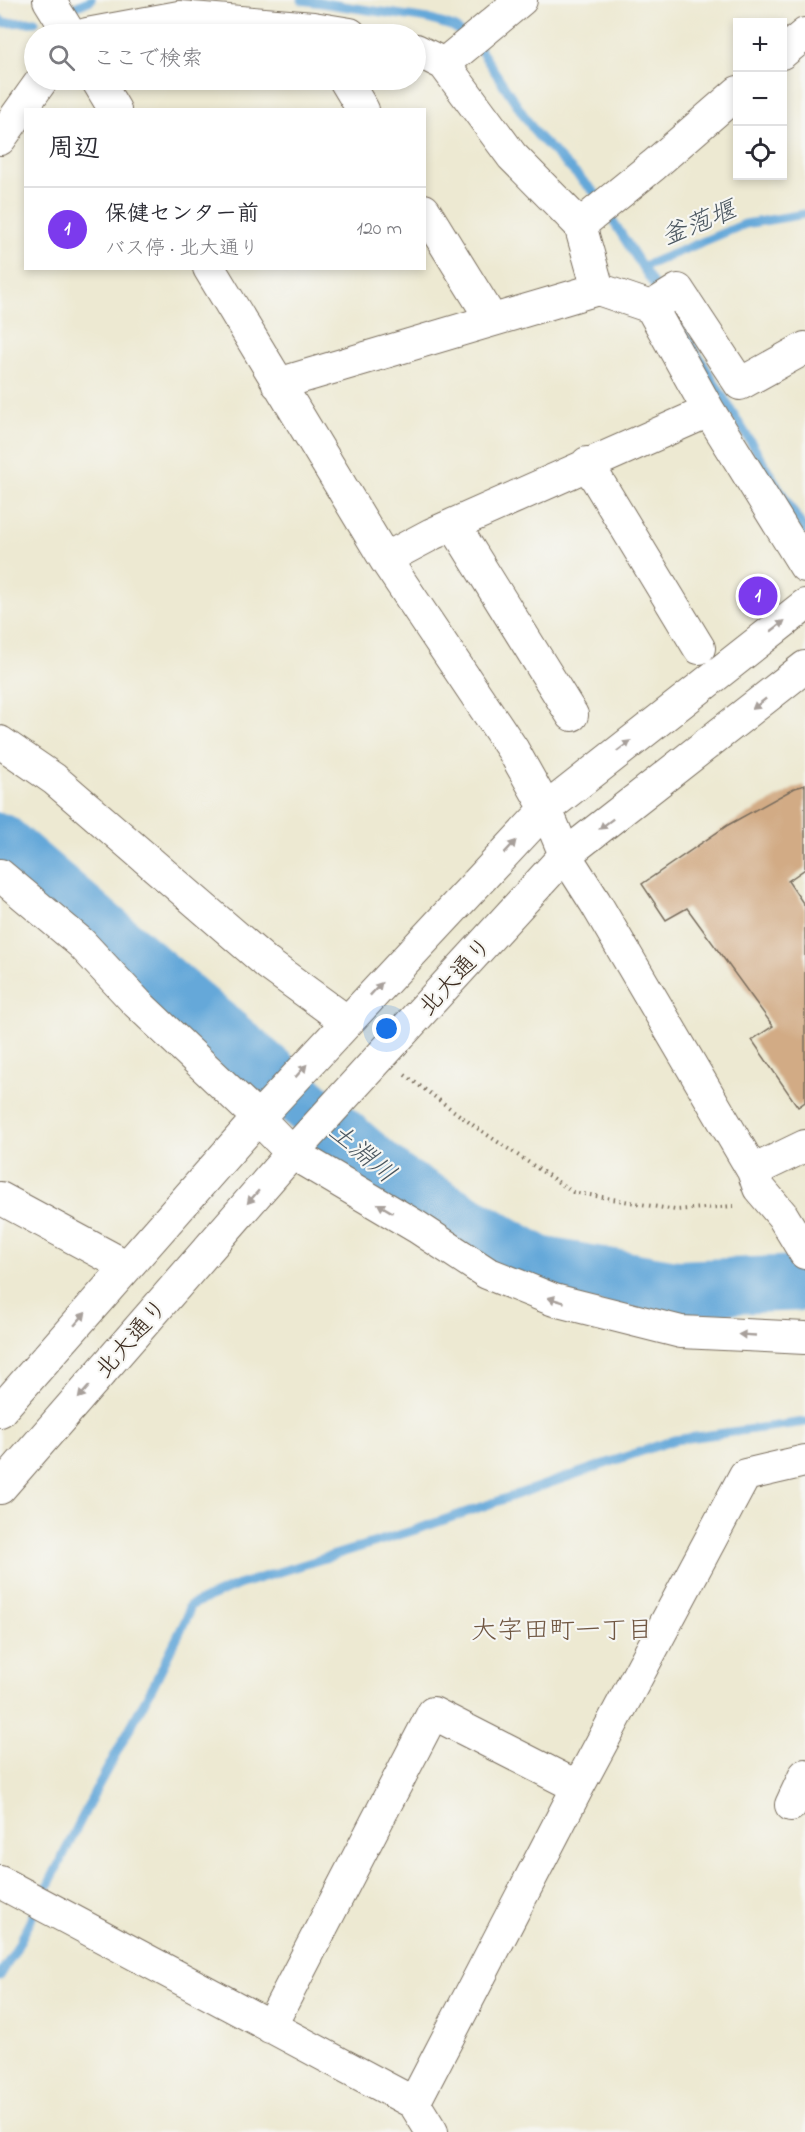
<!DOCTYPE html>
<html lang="ja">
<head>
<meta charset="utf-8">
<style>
	:root { --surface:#fff; --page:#f2f2f3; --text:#2b2b33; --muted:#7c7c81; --line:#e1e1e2; --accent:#7c3aed }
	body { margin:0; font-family:"Indie Flower","Klee One",sans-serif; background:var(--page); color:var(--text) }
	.controls { position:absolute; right:18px; top:18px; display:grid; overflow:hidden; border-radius:0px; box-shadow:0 3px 9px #0003 }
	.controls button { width:54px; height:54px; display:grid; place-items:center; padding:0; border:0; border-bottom:2px solid var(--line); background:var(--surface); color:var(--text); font:30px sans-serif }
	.you { position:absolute; left:387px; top:1029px; width:21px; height:21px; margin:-15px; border:4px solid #fff; border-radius:50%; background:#1a73e8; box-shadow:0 0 0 9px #1a73e833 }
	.badge { display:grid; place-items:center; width:39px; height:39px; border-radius:50%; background:var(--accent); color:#fff; font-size:20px; font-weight:700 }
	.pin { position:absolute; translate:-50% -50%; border:3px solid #fff; box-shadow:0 2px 6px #0006 }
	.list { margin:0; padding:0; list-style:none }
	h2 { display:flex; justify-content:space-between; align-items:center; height:78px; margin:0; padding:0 24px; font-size:26px }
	h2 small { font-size:20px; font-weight:400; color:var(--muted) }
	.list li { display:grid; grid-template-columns:39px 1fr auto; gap:18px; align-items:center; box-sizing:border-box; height:84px; padding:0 24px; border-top:2px solid var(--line) }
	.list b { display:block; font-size:22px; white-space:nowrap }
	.list p { margin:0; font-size:20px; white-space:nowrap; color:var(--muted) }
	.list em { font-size:20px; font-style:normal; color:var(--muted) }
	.icon { flex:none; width:33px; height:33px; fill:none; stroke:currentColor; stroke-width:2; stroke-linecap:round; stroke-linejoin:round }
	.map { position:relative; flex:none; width:805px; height:2132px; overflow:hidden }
	.search { position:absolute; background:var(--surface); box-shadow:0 3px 9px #0003; left:24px; top:24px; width:402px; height:66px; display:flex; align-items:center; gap:15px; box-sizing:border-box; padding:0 21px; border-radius:33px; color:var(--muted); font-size:22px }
	.panel { position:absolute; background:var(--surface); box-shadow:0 3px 9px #0003; left:24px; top:108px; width:402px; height:162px; border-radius:0px }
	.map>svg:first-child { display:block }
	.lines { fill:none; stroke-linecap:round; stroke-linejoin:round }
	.stream { stroke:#65a8d9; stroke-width:9 }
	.river { stroke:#65a8d9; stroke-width:56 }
	.building { fill:#d2ab85 }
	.minor-casing { stroke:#796d5d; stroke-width:34 }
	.path { stroke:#796d5d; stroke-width:4; stroke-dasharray:1.5 4.5; stroke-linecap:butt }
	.minor { stroke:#fff; stroke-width:32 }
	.oneway { fill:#a79f9a }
	.labels { text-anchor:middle; stroke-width:4.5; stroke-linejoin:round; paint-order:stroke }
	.street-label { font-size:24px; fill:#3b2a1e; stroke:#f6f6f2 }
	.water-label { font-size:26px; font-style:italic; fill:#4a565f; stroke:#f6f6f2 }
	.neighbourhood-label { font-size:26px; fill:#705742; stroke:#f6f6f2 }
</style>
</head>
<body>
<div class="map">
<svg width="805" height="2132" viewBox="0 0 805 2132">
	<rect width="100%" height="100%" fill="#f6f6f2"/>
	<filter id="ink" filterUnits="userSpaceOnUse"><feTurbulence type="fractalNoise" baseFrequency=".0167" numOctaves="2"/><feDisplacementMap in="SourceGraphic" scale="12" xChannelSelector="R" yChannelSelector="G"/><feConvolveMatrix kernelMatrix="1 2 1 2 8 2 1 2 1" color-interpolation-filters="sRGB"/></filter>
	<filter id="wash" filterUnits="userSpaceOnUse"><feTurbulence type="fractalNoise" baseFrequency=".008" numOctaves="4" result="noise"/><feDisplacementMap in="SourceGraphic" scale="24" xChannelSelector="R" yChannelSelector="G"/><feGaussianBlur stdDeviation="1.35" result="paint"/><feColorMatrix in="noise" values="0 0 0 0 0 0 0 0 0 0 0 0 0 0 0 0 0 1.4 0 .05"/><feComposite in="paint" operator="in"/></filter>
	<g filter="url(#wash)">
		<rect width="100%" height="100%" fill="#ede9d2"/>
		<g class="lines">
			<path class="stream" d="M 302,0 L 428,19 L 454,27 L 479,48 L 537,135 L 595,193 L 661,296
				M 73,8 L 91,0
				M 0,19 L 1,23 L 35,22
				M 642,267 L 745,224 L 805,214
				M 675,318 L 805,531
				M 0,1976 L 15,1951 L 98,1786 L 153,1686 L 188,1615 L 189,1606 L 238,1585 L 415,1530 L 674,1440 L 805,1422"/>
			<path class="river" d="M 0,841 L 396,1182 L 539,1264 L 676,1288 L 805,1283"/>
		</g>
		<g id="blocks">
			<path class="building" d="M 805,785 L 805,869 L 788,881 L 805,906 L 805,1102 L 798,1107 L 752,1040 L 773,1026 L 687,908 L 666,920 L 642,884 L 728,825 L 795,788 Z"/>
		</g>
	</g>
	<g filter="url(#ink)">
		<use href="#blocks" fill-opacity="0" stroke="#796d5d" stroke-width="1.5"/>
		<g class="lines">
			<g class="minor-casing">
				<path id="minor" d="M 49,0 L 70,34
					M 87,34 L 179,17 L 313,28 L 350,34
					M 416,50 L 444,64 L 512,156 L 580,225 L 598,289
					M 782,53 L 805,34
					M 444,64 L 521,0
					M 97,80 L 115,110
					M 345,80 L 363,110
					M 0,139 L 42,80
					M 424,210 L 492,320
					M 580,225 L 654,165 L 738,92
					M 209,268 L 385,559 L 513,750 L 546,809 L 565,855 L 595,902 L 753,1171 L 759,1188 L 782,1215 L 805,1253
					M 651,307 L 678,290 L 740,384 L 805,348
					M 278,384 L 598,289 L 651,307 L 709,411 L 805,566
					M 587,463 L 699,648
					M 454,525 L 572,715
					M 385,559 L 432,534 L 709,411
					M 0,742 L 54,779 L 268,964 L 346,1021
					M 0,875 L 81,943 L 137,1003 L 258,1118 L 292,1153 L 417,1227 L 487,1273 L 554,1300 L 681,1332 L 805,1338
					M 753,1171 L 805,1146
					M 0,1198 L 126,1266
					M 0,1411 L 258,1118 L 546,809 L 805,605
					M 0,1488 L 292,1153 L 565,855 L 805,667
					M 791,1805 L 805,1775
					M 0,1882 L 414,2103 L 432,2132
					M 270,2027 L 433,1713 L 578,1787
					M 414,2103 L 578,1787 L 745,1475 L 805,1461"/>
			</g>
			<path class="path" d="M 405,1075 L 477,1128 L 573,1192 L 675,1210 L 734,1206"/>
			<use href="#minor" class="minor"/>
		</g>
		<defs><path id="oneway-solid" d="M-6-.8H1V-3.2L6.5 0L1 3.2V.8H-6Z" transform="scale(1.5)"/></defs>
		<g class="oneway">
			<use href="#oneway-solid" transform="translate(778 626) rotate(-38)"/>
			<use href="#oneway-solid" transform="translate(759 704) rotate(142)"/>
			<use href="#oneway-solid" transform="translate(624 746) rotate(-38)"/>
			<use href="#oneway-solid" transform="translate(606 824) rotate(143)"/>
			<use href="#oneway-solid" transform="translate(510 847) rotate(-47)"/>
			<use href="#oneway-solid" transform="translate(376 989) rotate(-47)"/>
			<use href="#oneway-solid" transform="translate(301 1071) rotate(-48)"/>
			<use href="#oneway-solid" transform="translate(253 1197) rotate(131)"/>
			<use href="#oneway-solid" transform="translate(385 1208) rotate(-149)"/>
			<use href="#oneway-solid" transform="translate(556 1300) rotate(-163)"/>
			<use href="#oneway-solid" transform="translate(80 1319) rotate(-49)"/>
			<use href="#oneway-solid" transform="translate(747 1335) rotate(-177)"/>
			<use href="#oneway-solid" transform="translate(84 1392) rotate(131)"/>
		</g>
	</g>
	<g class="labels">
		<g class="street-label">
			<text transform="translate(455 976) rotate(-48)" y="8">北大通り</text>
			<text transform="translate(131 1338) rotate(-49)" y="8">北大通り</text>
		</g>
		<g class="water-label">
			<text transform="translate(698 222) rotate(-22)" y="9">釜萢堰</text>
			<text transform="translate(363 1152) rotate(40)" y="9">土淵川</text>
		</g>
		<g class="neighbourhood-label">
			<text x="562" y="1638">大字田町一丁目</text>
		</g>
	</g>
</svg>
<div class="controls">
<button>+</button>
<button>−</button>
<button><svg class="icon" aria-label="locate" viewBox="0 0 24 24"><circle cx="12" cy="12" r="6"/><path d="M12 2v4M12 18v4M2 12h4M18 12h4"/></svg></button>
</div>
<div class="you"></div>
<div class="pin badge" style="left:758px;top:596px">1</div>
<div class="search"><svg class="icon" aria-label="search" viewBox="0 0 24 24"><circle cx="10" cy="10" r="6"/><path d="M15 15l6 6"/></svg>ここで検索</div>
<section class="panel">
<h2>周辺<small></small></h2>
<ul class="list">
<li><span class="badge">1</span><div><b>保健センター前</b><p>バス停 · 北大通り</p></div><em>120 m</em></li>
</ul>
</section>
</div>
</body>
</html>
